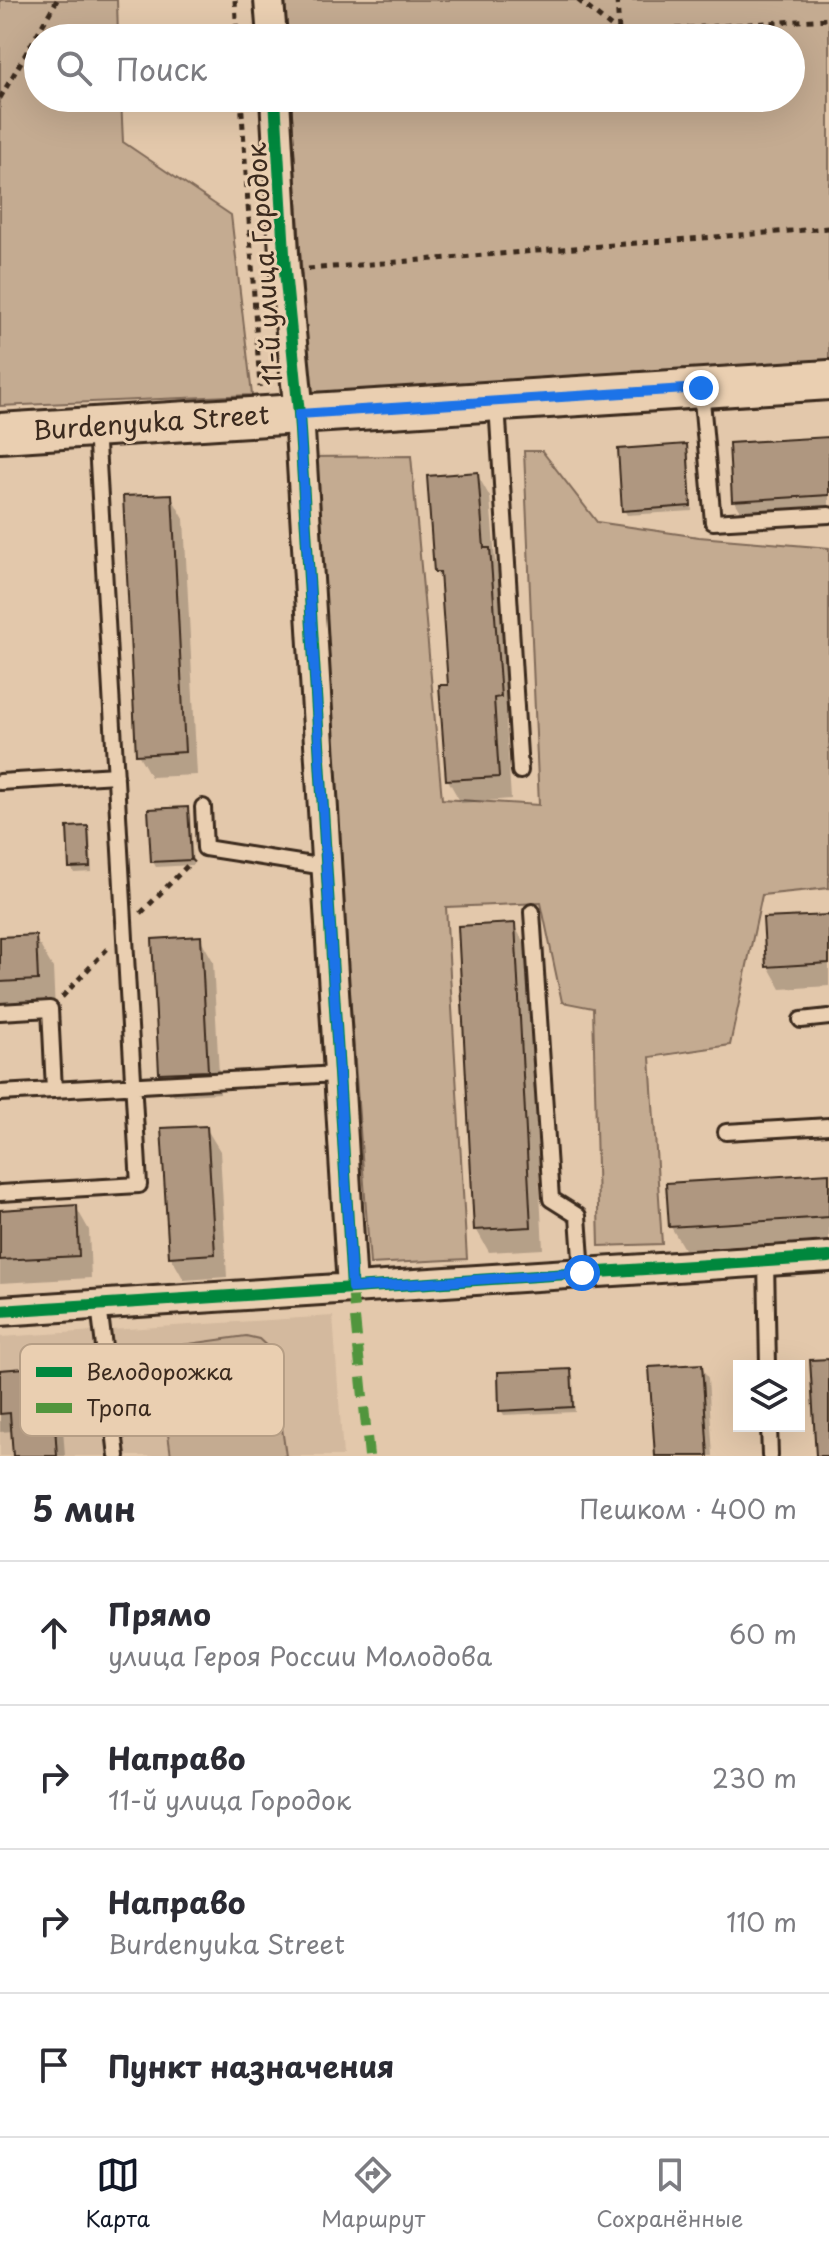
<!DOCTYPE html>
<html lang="ru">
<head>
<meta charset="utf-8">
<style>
	:root { --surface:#fff; --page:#f7f7f7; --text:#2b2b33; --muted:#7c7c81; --line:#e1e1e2; --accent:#111827 }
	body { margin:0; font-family:"Playpen Sans",sans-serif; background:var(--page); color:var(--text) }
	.controls { position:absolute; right:24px; bottom:24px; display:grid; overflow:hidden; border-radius:0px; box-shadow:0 8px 32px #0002 }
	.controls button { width:72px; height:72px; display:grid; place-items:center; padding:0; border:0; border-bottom:2px solid var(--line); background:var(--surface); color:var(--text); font:40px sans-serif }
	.stop { position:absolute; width:24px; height:24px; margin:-18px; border:6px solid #1a73e8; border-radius:50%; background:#fff }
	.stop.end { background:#1a73e8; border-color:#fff; box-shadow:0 2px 8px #0008 }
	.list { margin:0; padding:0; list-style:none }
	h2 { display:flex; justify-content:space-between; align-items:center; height:104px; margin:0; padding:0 32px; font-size:34px }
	h2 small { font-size:26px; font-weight:400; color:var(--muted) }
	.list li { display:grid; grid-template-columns:52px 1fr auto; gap:24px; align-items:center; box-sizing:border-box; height:144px; padding:0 32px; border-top:2px solid var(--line) }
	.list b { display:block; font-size:30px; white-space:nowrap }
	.list p { margin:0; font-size:26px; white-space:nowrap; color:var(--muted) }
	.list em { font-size:26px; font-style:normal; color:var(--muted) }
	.icon { flex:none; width:44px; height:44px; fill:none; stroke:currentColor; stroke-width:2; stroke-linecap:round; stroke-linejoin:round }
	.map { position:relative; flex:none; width:829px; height:1456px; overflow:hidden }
	.search { position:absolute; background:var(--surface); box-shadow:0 8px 32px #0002; left:24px; right:24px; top:24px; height:88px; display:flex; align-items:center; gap:20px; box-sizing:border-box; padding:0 28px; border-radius:44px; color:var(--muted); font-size:30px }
	.sheet { height:680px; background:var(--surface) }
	nav { display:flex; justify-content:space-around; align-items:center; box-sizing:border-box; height:112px; border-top:2px solid var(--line); background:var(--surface); font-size:22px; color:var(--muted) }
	nav a { display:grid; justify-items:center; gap:4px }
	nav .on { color:var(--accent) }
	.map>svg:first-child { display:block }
	.built { fill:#d3b99e }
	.green { fill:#c4ab91; stroke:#806a58; stroke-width:2 }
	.shadow { fill:#0003 }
	.building { fill:#af9780; stroke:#3b2a1e; stroke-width:2 }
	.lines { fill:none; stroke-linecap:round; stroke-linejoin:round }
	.lane-casing { stroke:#3b2a1e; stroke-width:20 }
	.street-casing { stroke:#3b2a1e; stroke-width:34 }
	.secondary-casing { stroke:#3b2a1e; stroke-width:44 }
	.path { stroke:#3b2a1e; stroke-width:5; stroke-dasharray:6 6; stroke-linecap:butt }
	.lane { stroke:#eacfb1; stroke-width:14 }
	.street { stroke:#eacfb1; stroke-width:28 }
	.secondary { stroke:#eacfb1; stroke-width:38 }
	.quiet { stroke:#51953d; stroke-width:10; stroke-dasharray:20 10; stroke-linecap:butt }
	.cycleway-casing { stroke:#eacfb1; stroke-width:17 }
	.cycleway { stroke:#00873e; stroke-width:12 }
	.route { stroke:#1a73e8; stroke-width:10 }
	.labels { text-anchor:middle; stroke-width:6; stroke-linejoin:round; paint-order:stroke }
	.street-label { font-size:26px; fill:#3b2a1e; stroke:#eacfb1 }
	.key { fill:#eacfb1; stroke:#b69e85; stroke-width:2 }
	.key-label { font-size:22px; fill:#3b2a1e }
</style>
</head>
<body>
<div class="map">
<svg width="829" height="1456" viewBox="0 0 829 1456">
	<rect width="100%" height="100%" fill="#e3c8ab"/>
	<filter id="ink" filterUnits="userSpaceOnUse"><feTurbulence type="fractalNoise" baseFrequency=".0125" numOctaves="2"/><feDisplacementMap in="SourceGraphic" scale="16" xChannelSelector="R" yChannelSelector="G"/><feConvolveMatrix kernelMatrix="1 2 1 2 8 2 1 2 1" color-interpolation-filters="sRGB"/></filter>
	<g filter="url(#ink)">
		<path class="built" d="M 333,1316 L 343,1456 L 0,1456 L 0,1337 Z"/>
		<path class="green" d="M 0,0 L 117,0 L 118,38 L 38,38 L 38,98 L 121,98 L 123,142 L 231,215 L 252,395 L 0,406 Z
			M 285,0 L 829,0 L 829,360 L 309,396 L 291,98 L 791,98 L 791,38 L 287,38 Z
			M 524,451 L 542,451 L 597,522 L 699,537 L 829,548 L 829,888 L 762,895 L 730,1045 L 650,1057 L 662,1244 L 599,1246 L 593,1008 L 562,1002 L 541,903 L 446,907 L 467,1259 L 370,1264 L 310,457 L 411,456 L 442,799 L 539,805 Z
			M 246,1336 L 259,1339 L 271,1350 L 286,1456 L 171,1456 L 160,1375 L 162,1360 L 175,1346 Z"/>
		<path class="shadow" d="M 829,439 L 829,518 L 748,523 L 734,500 Z
			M 686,446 L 689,452 L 692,511 L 627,515 L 624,510 Z
			M 477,474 L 490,497 L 495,560 L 502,573 L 513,720 L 506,721 L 511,799 L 461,803 L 448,780 L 450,687 L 443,584 L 435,571 Z
			M 171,496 L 184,519 L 197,775 L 151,777 L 138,754 Z
			M 187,809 L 190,814 L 193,865 L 156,867 L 153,862 Z
			M 87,828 L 90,833 L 92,872 L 74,873 L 71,867 Z
			M 829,917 L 829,986 L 781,989 L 768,966 Z
			M 514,925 L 527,948 L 543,1249 L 489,1252 L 476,1229 Z
			M 35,937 L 53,968 L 55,1011 L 0,1014 L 0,939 Z
			M 200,938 L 213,961 L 220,1093 L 174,1096 L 161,1073 Z
			M 206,1128 L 220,1151 L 227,1277 L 184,1280 L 171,1257 Z
			M 829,1175 L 829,1240 L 684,1249 L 671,1227 Z
			M 76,1207 L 89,1230 L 91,1278 L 0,1283 L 0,1212 Z
			M 701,1366 L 708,1378 L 713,1456 L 657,1456 Z
			M 62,1367 L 72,1385 L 75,1427 L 63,1428 L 65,1456 L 15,1456 L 13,1431 L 0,1432 L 0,1372 Z
			M 570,1372 L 573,1377 L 575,1412 L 504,1415 L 501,1410 Z"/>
		<path class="building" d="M 829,437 L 829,495 L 732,501 L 729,443 Z
			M 687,444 L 691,506 L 622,511 L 618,449 Z
			M 478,472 L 484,548 L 490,548 L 501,697 L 494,698 L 499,777 L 446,780 L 439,685 L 448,685 L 440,572 L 434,572 L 427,476 Z
			M 172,494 L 185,752 L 136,755 L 123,496 Z
			M 188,807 L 191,860 L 151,862 L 148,809 Z
			M 88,826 L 90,867 L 69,868 L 67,827 Z
			M 829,915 L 829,963 L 766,967 L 763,918 Z
			M 515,923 L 531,1227 L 474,1230 L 458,926 Z
			M 36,935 L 38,980 L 0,982 L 0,937 Z
			M 201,936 L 208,1071 L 159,1073 L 152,939 Z
			M 207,1126 L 215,1254 L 169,1257 L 161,1128 Z
			M 829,1173 L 829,1217 L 669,1227 L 666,1183 Z
			M 77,1205 L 79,1256 L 0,1260 L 0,1210 Z
			M 829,1359 L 829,1456 L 816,1456 L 810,1360 Z
			M 702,1364 L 708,1456 L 655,1456 L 649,1367 Z
			M 63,1365 L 66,1410 L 54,1410 L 57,1456 L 13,1456 L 10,1413 L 0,1414 L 0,1370 Z
			M 571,1369 L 573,1407 L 499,1411 L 498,1372 Z"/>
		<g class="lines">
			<g class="lane-casing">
				<path id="lane" d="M 701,389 L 713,522 L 829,515
					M 497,404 L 520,771
					M 0,782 L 116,775
					M 203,807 L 205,848 L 325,867
					M 532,912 L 551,1199 L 578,1216 L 582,1273
					M 0,1012 L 50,1009 L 54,1090
					M 801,1020 L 829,1017
					M 0,1093 L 337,1074
					M 726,1132 L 829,1126
					M 0,1193 L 139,1185 L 96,427
					M 766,1261 L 768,1366
					M 99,1305 L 117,1456
					M 769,1426 L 770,1456"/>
			</g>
			<g class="street-casing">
				<path id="street" d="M 269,0 L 272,38
					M 275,98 L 285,271 L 299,414 L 352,1288
					M 0,1311 L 829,1257"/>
			</g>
			<g class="secondary-casing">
				<path id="secondary" d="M 0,433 L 829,380"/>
			</g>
			<path class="path" d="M 235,0 L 237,38
				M 578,0 L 618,32
				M 617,0 L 619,32
				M 532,38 L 829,19
				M 0,98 L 57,0
				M 241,98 L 260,387
				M 308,269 L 829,228
				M 141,913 L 193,860
				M 62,997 L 107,949"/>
			<use href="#lane" class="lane"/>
			<use href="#street" class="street"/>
			<use href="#secondary" class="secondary"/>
			<path class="quiet" d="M 352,1288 L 369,1456"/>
			<g class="cycleway-casing">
				<path id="cycleway" d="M 275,98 L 285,271 L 299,414 L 352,1288
					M 0,1311 L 829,1257"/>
			</g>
			<use href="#cycleway" class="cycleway"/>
		</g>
	</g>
	<g class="lines" filter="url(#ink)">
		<path class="route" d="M 582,1273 L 352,1288 L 299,414 L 701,388"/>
	</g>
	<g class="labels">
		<g class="street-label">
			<text transform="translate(265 264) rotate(-94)" y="9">11-й улица Городок</text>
			<text transform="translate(151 423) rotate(-4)" y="9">Burdenyuka Street</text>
		</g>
	</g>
	<rect x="20" y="1344" width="264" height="92" rx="12" class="key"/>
	<rect x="36" y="1367" width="36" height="10" fill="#00873e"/>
	<rect x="36" y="1403" width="36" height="10" fill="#51953d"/>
	<g class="key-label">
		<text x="86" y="1380">Велодорожка</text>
		<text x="86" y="1416">Тропа</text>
	</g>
</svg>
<div class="controls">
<button><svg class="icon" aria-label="layers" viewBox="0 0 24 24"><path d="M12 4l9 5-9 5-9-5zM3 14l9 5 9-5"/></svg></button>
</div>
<div class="stop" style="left:582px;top:1273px"></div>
<div class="stop end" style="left:701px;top:388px"></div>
<div class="search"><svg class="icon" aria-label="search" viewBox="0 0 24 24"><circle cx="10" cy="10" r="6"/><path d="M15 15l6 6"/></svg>Поиск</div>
</div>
<section class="sheet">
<h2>5 мин<small>Пешком · 400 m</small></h2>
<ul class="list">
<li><svg class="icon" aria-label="ahead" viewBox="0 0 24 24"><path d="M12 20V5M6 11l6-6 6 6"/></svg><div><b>Прямо</b><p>улица Героя России Молодова</p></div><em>60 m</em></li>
<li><svg class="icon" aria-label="right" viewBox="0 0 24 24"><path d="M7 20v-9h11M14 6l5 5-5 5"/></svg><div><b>Направо</b><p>11-й улица Городок</p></div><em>230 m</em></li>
<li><svg class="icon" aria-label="right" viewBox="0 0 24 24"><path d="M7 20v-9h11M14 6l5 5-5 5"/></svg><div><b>Направо</b><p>Burdenyuka Street</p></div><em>110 m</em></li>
<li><svg class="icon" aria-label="arrive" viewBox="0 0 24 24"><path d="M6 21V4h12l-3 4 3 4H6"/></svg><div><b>Пункт назначения</b></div></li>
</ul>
</section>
<nav>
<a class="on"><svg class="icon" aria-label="map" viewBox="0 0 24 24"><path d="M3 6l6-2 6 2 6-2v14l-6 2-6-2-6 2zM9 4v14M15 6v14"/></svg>Карта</a>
<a><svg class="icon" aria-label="directions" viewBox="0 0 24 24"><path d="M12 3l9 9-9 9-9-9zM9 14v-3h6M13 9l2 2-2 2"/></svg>Маршрут</a>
<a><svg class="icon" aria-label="saved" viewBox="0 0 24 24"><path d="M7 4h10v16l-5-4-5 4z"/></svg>Сохранённые</a>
</nav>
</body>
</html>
